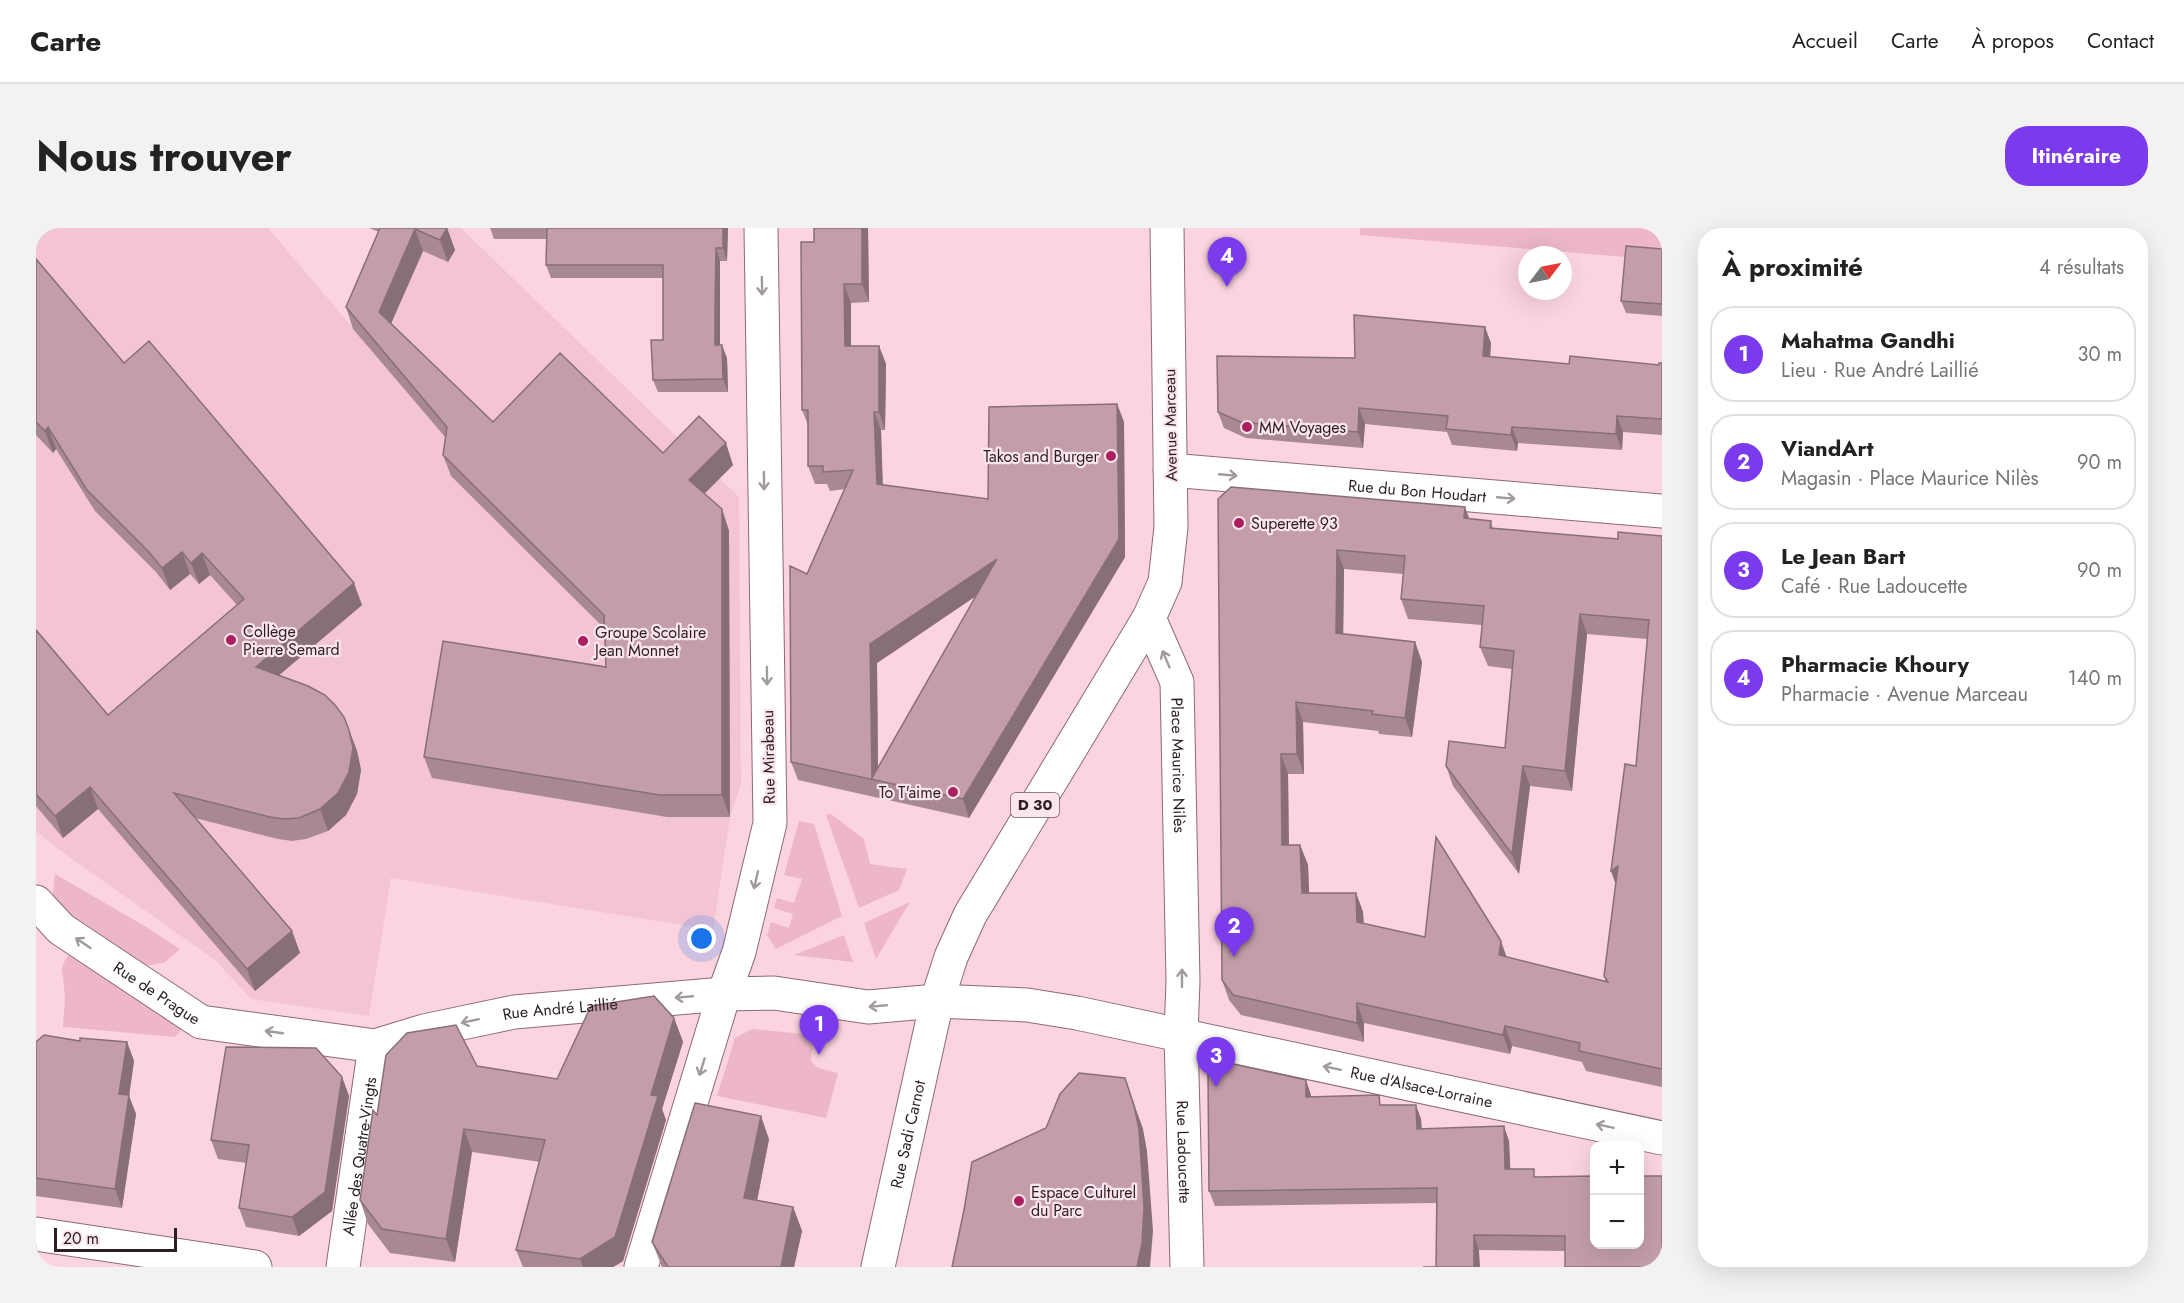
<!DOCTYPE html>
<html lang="fr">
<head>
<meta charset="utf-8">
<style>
	:root { --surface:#fff; --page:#f2f2f2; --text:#222; --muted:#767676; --line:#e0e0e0; --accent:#7c3aed }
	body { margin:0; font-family:Jost,sans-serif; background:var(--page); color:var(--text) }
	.controls { position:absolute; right:18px; bottom:18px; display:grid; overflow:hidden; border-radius:12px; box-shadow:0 6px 24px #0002 }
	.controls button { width:54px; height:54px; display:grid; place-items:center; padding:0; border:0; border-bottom:2px solid var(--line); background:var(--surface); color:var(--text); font:30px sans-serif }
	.compass { position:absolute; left:1482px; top:18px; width:54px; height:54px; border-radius:50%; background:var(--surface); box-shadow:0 6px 24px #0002; rotate:58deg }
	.scale { position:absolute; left:18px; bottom:15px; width:123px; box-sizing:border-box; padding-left:6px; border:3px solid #2c1e22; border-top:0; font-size:16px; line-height:21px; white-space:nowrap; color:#2c1e22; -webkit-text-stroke:4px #fde5ec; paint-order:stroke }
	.you { position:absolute; left:666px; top:711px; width:21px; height:21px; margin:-15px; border:4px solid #fff; border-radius:50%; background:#1a73e8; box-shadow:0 0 0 9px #1a73e833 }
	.badge { display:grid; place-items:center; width:39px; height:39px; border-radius:50%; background:var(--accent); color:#fff; font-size:20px; font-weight:700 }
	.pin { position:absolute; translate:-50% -50px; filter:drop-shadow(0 2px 3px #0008) }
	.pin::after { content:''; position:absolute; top:32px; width:21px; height:18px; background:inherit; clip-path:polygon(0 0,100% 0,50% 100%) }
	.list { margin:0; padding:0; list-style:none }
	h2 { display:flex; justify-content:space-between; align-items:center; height:78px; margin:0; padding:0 24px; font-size:26px }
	h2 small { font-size:20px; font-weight:400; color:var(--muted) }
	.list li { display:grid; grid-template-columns:39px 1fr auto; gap:18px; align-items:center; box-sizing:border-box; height:96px; margin:0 12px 12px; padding:0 12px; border:2px solid var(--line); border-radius:24px }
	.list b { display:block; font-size:22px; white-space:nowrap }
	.list p { margin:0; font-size:20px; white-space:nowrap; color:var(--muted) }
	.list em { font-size:20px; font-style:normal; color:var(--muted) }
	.map { position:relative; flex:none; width:1626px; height:1039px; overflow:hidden; border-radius:24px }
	header { display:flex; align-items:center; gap:36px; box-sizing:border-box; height:84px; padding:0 30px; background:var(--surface); border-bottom:2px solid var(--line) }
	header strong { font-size:28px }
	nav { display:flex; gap:33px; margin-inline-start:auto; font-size:21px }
	.intro { display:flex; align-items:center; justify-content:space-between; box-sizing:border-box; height:144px; padding:0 36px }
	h1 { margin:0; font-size:42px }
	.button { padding:15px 27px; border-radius:24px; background:var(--accent); color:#fff; font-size:21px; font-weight:700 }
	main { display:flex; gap:36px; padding:0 36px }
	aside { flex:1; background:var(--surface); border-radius:24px; box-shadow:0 6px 24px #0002 }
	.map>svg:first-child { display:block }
	.built { fill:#f3c5d2 }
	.green { fill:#edb7c8 }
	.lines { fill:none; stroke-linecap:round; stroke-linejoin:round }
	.minor-casing { stroke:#8c6a75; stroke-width:35 }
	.major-casing { stroke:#8c6a75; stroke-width:35 }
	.minor { stroke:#fff; stroke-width:33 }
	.major { stroke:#fff; stroke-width:33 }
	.wall { fill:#a88891; fill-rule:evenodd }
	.shaded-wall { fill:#886f76 }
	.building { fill:#c39ea9; stroke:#886f76; stroke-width:1.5; fill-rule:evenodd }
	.oneway { stroke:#a09a9c }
	.poi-dot { fill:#aa1f60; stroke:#fde5ec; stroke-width:2 }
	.labels { text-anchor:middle; stroke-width:4.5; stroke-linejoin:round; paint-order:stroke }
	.shield { fill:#fde5ec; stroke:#6b5a5f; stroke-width:1.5 }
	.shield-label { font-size:15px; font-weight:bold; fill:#2c1e22 }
	.street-label { font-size:16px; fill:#2c1e22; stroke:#fde5ec }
	.poi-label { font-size:16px; fill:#2c1e22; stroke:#fde5ec; text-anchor:start }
</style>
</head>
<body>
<header>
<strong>Carte</strong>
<nav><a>Accueil</a><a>Carte</a><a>À propos</a><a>Contact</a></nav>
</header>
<div class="intro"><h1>Nous trouver</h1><a class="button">Itinéraire</a></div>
<main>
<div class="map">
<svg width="1626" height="1039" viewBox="0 0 1626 1039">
	<rect width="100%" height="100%" fill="#fbd4df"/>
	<path class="built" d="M 0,0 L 232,0 L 317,100 L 361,0 L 425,0 L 703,269 L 705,556 L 694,589 L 677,702 L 355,650 L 333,788 L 215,771 L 179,732 L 22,621 L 0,603 Z"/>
	<path class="green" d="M 1324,0 L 1626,0 L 1626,32 L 1324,7 Z
		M 795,586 L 828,611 L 834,636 L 871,641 L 863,662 L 823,680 L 790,587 Z
		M 763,593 L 778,596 L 806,688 L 740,721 L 731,707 L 735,694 L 753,700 L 757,686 L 738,680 L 741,670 L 758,675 L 766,651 L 748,647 Z
		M 19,646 L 112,700 L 144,721 L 129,734 L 117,737 L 107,737 L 97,733 L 16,674 Z
		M 874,674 L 840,731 L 828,695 Z
		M 808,707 L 817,734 L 758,727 Z
		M 38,721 L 147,800 L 139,809 L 27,799 L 29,769 L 26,740 L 29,732 Z
		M 716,801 L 778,807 L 775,833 L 782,840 L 802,845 L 790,890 L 681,868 L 699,810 Z"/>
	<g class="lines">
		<g class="minor-casing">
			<g id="minor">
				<path id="s1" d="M 1134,242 L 1626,283"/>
				<path id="s2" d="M 1113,390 L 1141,454 L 1147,753 L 1145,808 L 1151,1039"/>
				<path id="s3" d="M 0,674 L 25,701 L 165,794 L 339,818 L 388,803 L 478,784 L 688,766 L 738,765 L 832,779 L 901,773 L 991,777 L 1041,785 L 1626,910"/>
				<path d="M 0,1006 L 219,1039"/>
				<path id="s4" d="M 307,1039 L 339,818"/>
				<path d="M 605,1039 L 688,766 L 703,724 L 734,595 L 725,0"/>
			</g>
		</g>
		<g class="major-casing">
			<g id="major">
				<path id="s5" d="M 842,1039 L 901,773 L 915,729 L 934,687 L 1113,390 L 1129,354 L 1135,299 L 1131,0"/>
			</g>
		</g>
		<use href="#minor" class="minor"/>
		<use href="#major" class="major"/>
	</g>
	<path class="wall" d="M 333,0 L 411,0 L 419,22 L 412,34 L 387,23 L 355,95 L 457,194 L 627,225 L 697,237 L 668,266 L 686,281 L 693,303 L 694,589 L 631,589 L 396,550 L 388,529 L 570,439 L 569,401 L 415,248 L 407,227 L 410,210 L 317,101 L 310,79 L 343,4 Z
		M 454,0 L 692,0 L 691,33 L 684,33 L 684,117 L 691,130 L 692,164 L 622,164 L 617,152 L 627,112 L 627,50 L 515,50 L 510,37 L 511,11 L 458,11 Z
		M 832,0 L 833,74 L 815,75 L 815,118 L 843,118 L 850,136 L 849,202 L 845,202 L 847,257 L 952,271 L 1081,176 L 1088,194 L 1089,329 L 933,590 L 762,552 L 755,534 L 771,346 L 809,261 L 794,263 L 791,256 L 779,256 L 772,238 L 772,197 L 766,182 L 778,14 ZM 940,368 L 842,539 L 841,435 Z
		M 1626,21 L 1626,88 L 1590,85 L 1585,73 Z
		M 0,31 L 88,135 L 326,377 L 243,447 L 313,502 L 321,523 L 325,542 L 321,566 L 310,587 L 292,603 L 270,611 L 256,613 L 242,611 L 159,590 L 256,703 L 264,725 L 219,763 L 62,581 L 27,610 L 0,578 L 0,402 L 72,487 L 201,377 L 174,347 L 163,356 L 154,346 L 134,362 L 120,344 L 59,283 L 20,221 L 17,225 L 0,207 Z
		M 1455,115 L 1454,129 L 1533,136 L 1623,137 L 1626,135 L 1626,207 L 1587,204 L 1586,222 L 1482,215 L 1481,223 L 1416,217 L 1411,204 L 1329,196 L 1327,220 L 1210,210 L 1188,200 L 1182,184 L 1319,130 Z
		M 1182,271 L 1433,291 L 1455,293 L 1457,300 L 1582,311 L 1626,308 L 1626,859 L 1550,843 L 1546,834 L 1476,818 L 1474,826 L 1328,795 L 1328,814 L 1205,787 L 1193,772 L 1186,752 ZM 1308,341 L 1367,346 L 1365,371 L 1372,391 L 1446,397 L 1444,419 L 1452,438 L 1476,441 L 1469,520 L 1410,538 L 1417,558 L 1483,646 L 1494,558 L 1536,563 L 1551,406 L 1611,411 L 1600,538 L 1568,748 L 1570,753 L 1328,696 L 1327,684 L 1320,665 L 1273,665 L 1272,637 L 1264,617 L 1253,617 L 1252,546 L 1268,546 L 1267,494 L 1342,503 L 1343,506 L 1376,509 L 1386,434 L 1379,414 L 1307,406 Z
		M 638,790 L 647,814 L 626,881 L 630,892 L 587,1033 L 577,1039 L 487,1039 L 480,1022 L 504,934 L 436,924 L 419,1034 L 354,1025 L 332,996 L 324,972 L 341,887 L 441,838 L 521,851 Z
		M 44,813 L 91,814 L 98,833 L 93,868 L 100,886 L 86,980 L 0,968 L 0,814 Z
		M 306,849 L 313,868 L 296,983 L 263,1008 L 210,999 L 203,980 L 210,935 L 182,931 L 175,912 Z
		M 1275,867 L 1275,869 L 1346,877 L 1385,891 L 1386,901 L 1473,913 L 1474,941 L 1501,949 L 1558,948 L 1529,1023 L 1443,1022 L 1400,1039 L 1400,975 L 1179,978 L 1173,963 Z
		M 733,911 L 721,972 L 757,979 L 766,1003 L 758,1039 L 626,1039 L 616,1014 Z"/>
	<path class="shaded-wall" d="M 411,0 L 419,22 L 412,34 L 404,12 Z
		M 687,0 L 692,0 L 691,33 L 687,20 Z
		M 826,0 L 832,0 L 833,74 L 826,56 Z
		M 379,1 L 387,23 L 351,105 L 343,84 Z
		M 680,20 L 684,33 L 684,130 L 679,117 Z
		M 808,56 L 815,75 L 815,137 L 809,118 Z
		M 1449,99 L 1455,115 L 1453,144 L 1447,128 Z
		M 686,117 L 691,130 L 692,164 L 687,151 Z
		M 843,118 L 850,136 L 849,202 L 843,184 Z
		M 1081,176 L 1088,194 L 1089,329 L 933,590 L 927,571 Z
		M 1323,180 L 1329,196 L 1327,220 L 1322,204 Z
		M 838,184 L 845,202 L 847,274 L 841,256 Z
		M 1581,188 L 1587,204 L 1586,222 L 1580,206 Z
		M 12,199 L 20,221 L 17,225 L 9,203 Z
		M 1476,199 L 1482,215 L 1481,223 L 1475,207 Z
		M 690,215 L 697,237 L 661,273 L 653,252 Z
		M 1429,279 L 1436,298 L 1428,290 Z
		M 686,281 L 693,303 L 694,589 L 686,567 Z
		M 1301,322 L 1308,341 L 1307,424 L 1300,405 Z
		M 146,324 L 154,346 L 134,362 L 126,340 Z
		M 166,325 L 174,347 L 163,356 L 155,335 Z
		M 961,331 L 968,349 L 841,435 L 842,553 L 836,550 L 834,416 Z
		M 318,355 L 326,377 L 228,460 L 220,439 Z
		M 1544,386 L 1551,406 L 1536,563 L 1529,543 Z
		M 1379,414 L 1386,434 L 1376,509 L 1369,490 Z
		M 1260,474 L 1267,494 L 1268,546 L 1261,526 Z
		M 313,502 L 321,523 L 325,542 L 321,566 L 310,587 L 292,603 L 284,581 Z
		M 1245,526 L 1252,546 L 1253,637 L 1246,617 Z
		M 1487,538 L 1494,558 L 1483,646 L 1476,626 Z
		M 54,559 L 62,581 L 27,610 L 19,588 Z
		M 1264,617 L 1272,637 L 1274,685 L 1266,665 Z
		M 1582,638 L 1582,663 L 1575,643 Z
		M 1320,665 L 1327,684 L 1328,714 L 1321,694 Z
		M 256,703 L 264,725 L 219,763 L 211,741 Z
		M 1465,713 L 1472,733 L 1463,727 Z
		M 1321,775 L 1328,795 L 1328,814 L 1321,795 Z
		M 638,790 L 647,814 L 626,881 L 630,892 L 587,1033 L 577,1039 L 547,1039 L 544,1031 L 615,867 Z
		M 1469,798 L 1476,818 L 1474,826 L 1467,807 Z
		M 91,814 L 98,833 L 93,868 L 100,886 L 86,980 L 79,961 L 83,866 Z
		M 306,849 L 313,868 L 296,983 L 263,1008 L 256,989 Z
		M 1089,850 L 1107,901 L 1111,923 L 1117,1003 L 1114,1039 L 1101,1039 Z
		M 1270,852 L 1275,867 L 1275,884 L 1270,869 Z
		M 1380,877 L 1385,891 L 1386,916 L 1381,901 Z
		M 725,888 L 733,911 L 717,994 L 708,970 Z
		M 1468,898 L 1473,913 L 1475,956 L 1469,941 Z
		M 428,901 L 436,924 L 419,1034 L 410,1011 Z
		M 757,979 L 766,1003 L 758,1039 L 745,1039 Z
		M 1438,1007 L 1443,1022 L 1444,1039 L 1438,1039 Z"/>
	<path class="building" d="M 344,0 L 411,0 L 404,12 L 379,1 L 343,84 L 457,194 L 524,125 L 627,225 L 663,188 L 690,215 L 653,252 L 686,281 L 686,567 L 624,567 L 388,529 L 407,413 L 570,439 L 568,387 L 407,227 L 411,199 L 310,79 Z
		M 511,0 L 687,0 L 687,20 L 680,20 L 679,80 L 679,117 L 686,117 L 687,151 L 617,152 L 615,112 L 627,112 L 627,37 L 510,37 Z
		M 778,0 L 826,0 L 826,56 L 808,56 L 809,118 L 843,118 L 843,184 L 838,184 L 841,256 L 952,271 L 953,179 L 1081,176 L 1083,311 L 927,571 L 755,534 L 754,338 L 771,346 L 817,242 L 787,244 L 787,238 L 772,238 L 772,182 L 766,182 L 765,14 L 778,14 ZM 961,331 L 836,550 L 834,416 Z
		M 1590,18 L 1626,21 L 1626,76 L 1585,73 Z
		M 0,31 L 88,135 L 113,113 L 318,355 L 220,439 L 272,458 L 289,467 L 299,477 L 308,489 L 313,502 L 317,520 L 313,544 L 302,565 L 284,581 L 263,590 L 248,591 L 234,589 L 138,565 L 256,703 L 211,741 L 54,559 L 19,588 L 0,566 L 0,402 L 72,487 L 208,371 L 166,325 L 155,335 L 146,324 L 126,340 L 112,323 L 51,262 L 12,199 L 9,203 L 0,194 Z
		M 1318,87 L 1449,99 L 1447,128 L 1533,136 L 1534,128 L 1623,137 L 1623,135 L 1626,135 L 1626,191 L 1581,188 L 1580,206 L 1476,199 L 1475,207 L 1410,201 L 1412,188 L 1323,180 L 1322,204 L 1205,194 L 1182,184 L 1181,128 L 1319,130 Z
		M 1195,259 L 1429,279 L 1428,290 L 1455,293 L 1454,300 L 1582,311 L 1582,304 L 1626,308 L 1626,841 L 1543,823 L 1544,815 L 1469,798 L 1467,807 L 1321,775 L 1321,795 L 1197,767 L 1186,752 L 1182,271 ZM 1301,322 L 1369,328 L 1365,371 L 1448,378 L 1444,419 L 1478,423 L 1469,520 L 1413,513 L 1410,538 L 1476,626 L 1487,538 L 1529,543 L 1544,386 L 1613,392 L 1600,538 L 1589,536 L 1575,643 L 1582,638 L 1568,748 L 1572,754 L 1463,727 L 1465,713 L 1400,609 L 1389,709 L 1321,694 L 1320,665 L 1266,665 L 1264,617 L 1246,617 L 1245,526 L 1261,526 L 1260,474 L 1337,483 L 1336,486 L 1369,490 L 1379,414 L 1300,405 Z
		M 618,768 L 638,790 L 615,867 L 622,868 L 579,1009 L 544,1031 L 480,1022 L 509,912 L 428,901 L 410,1011 L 346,1001 L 324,972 L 337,882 L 341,887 L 350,827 L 371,805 L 420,797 L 441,838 L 521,851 L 555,778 Z
		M 8,807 L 44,813 L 44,810 L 91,814 L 83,866 L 93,867 L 79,961 L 0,950 L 0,814 Z
		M 190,819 L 280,820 L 306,849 L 289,964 L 256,989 L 203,980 L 213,917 L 175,912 Z
		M 1188,834 L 1270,852 L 1270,869 L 1343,867 L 1344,877 L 1380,877 L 1381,901 L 1468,898 L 1469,941 L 1498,941 L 1498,949 L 1558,948 L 1558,1017 L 1604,1017 L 1604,948 L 1626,948 L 1626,1039 L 1529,1039 L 1529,1008 L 1438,1007 L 1438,1039 L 1387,1039 L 1400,1039 L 1401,960 L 1173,963 L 1172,845 Z
		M 1043,845 L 1089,850 L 1098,878 L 1103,901 L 1108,980 L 1106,1015 L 1101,1039 L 916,1039 L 928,982 L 936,934 L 1010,900 L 1024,866 Z
		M 659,875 L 725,888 L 708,970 L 757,979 L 745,1039 L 632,1039 L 616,1014 Z"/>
	<defs><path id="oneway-shaft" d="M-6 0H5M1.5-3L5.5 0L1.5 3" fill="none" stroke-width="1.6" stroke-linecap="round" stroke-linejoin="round" transform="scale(1.5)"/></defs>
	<g class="oneway">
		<use href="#oneway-shaft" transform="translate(726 58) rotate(89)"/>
		<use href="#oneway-shaft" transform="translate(1192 247) rotate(5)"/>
		<use href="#oneway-shaft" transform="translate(728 253) rotate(89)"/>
		<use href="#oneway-shaft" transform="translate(1470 270) rotate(5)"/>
		<use href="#oneway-shaft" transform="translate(1130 431) rotate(-113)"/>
		<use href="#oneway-shaft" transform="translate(731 448) rotate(89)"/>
		<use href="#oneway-shaft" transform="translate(720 652) rotate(103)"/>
		<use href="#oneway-shaft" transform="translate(47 715) rotate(-146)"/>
		<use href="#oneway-shaft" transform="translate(1146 750) rotate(-90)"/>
		<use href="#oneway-shaft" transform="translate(648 769) rotate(175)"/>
		<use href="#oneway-shaft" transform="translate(842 778) rotate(175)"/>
		<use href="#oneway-shaft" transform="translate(434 793) rotate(168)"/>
		<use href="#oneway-shaft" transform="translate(238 804) rotate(-172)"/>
		<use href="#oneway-shaft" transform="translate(666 839) rotate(107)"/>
		<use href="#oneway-shaft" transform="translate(1296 840) rotate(-168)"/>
		<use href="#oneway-shaft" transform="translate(1569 898) rotate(-168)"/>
	</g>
	<g class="poi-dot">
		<circle cx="1211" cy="199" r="6"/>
		<circle cx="1075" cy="228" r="6"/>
		<circle cx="1203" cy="295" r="6"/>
		<circle cx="195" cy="412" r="6"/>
		<circle cx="547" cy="413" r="6"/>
		<circle cx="917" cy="564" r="6"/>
		<circle cx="983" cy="973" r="6"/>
	</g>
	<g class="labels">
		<rect class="shield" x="975" y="565" width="48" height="24" rx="4.5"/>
		<g class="shield-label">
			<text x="999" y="582">D 30</text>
		</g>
		<g class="street-label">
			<text transform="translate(1134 197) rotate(-91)" y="6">Avenue Marceau</text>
			<text dy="6" stroke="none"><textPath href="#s1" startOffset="248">Rue du Bon Houdart</textPath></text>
			<text transform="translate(732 529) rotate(-91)" y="6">Rue Mirabeau</text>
			<text dy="6" stroke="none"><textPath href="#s2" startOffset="153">Place Maurice Nilès</textPath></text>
			<text dy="6" stroke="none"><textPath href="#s3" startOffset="152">Rue de Prague</textPath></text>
			<text dy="6" stroke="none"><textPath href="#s3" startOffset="570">Rue André Laillié</textPath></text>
			<text dy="6" stroke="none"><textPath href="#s3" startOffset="1442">Rue d'Alsace-Lorraine</textPath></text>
			<text dy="6" stroke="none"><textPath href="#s5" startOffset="136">Rue Sadi Carnot</textPath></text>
			<text dy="6" stroke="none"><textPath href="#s2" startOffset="540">Rue Ladoucette</textPath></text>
			<text dy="6" stroke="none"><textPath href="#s4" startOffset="112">Allée des Quatre-Vingts</textPath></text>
		</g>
		<g class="poi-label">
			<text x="1223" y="205">MM Voyages</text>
			<text x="1063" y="234" text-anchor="end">Takos and Burger</text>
			<text x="1215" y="301">Superette 93</text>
			<text x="207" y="409">Collège<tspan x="207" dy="18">Pierre Semard</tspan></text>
			<text x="559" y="410">Groupe Scolaire<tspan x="559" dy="18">Jean Monnet</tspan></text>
			<text x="905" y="570" text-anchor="end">To T'aime</text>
			<text x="995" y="970">Espace Culturel<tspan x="995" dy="18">du Parc</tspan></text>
		</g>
	</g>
</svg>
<div class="controls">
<button>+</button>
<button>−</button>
</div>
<svg class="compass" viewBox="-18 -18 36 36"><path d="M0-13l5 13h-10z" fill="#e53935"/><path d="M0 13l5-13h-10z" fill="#767676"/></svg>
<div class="scale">20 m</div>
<div class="you"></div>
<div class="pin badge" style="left:783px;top:827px">1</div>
<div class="pin badge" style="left:1198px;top:729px">2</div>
<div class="pin badge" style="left:1180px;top:859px">3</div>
<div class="pin badge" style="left:1191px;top:59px">4</div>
</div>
<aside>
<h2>À proximité<small>4 résultats</small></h2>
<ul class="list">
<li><span class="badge">1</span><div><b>Mahatma Gandhi</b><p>Lieu · Rue André Laillié</p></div><em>30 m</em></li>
<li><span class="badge">2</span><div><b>ViandArt</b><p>Magasin · Place Maurice Nilès</p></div><em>90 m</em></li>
<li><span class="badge">3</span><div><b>Le Jean Bart</b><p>Café · Rue Ladoucette</p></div><em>90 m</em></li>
<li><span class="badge">4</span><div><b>Pharmacie Khoury</b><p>Pharmacie · Avenue Marceau</p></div><em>140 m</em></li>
</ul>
</aside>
</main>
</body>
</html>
